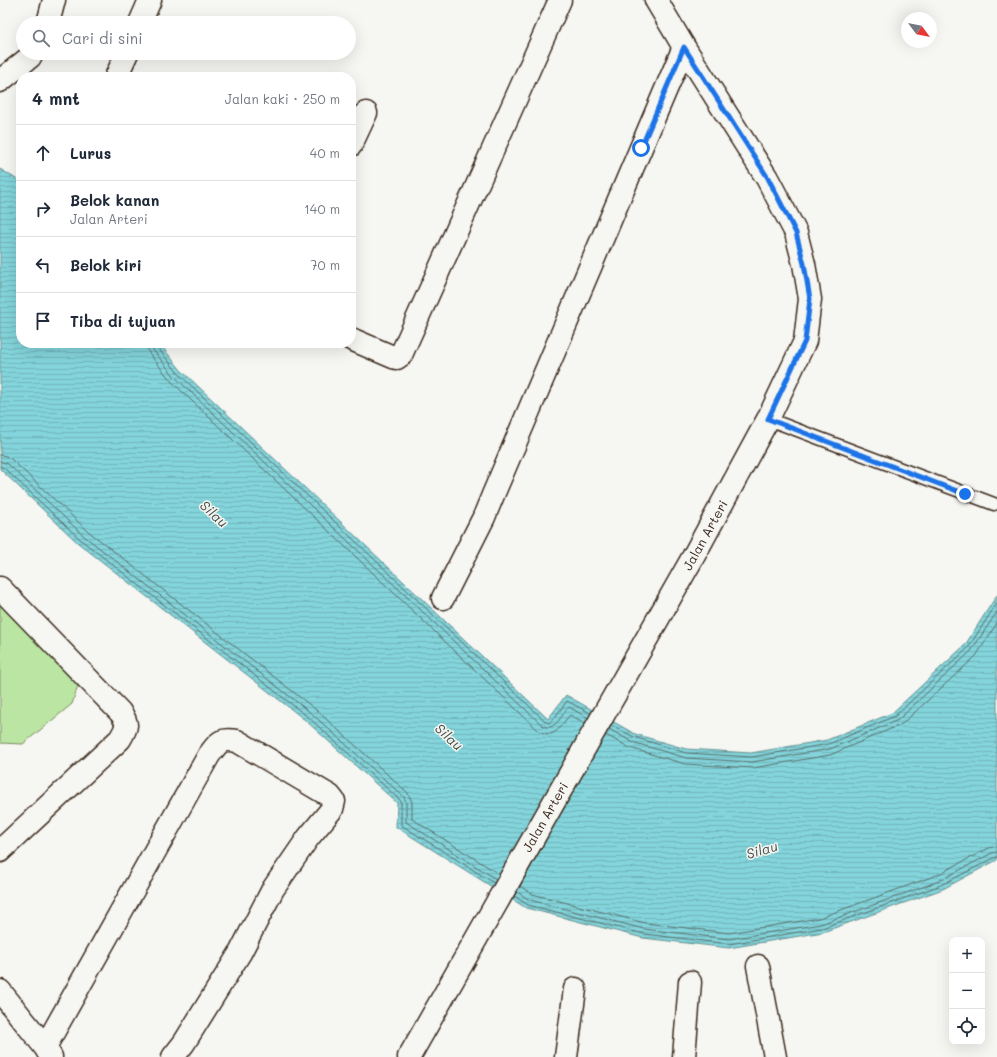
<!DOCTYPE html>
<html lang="id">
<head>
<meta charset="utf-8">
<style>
	:root { --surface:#fff; --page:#f6f6f7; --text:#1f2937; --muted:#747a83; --line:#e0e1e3 }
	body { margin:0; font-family:Mali,sans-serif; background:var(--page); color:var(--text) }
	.controls { position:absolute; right:12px; bottom:12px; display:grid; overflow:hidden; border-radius:8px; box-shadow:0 4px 16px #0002 }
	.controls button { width:36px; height:36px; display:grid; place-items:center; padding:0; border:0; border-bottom:1px solid var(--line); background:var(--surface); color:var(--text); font:20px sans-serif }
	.compass { position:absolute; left:901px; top:12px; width:36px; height:36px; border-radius:50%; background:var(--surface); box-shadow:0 4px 16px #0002; rotate:122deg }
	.stop { position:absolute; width:12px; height:12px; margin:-9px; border:3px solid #1a73e8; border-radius:50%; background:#fff }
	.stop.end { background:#1a73e8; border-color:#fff; box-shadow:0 1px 4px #0008 }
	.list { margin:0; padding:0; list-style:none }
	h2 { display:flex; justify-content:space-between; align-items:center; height:52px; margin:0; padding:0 16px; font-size:17px }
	h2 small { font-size:13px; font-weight:400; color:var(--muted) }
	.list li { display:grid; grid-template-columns:26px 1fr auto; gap:12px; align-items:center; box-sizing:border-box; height:56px; padding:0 16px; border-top:1px solid var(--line) }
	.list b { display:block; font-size:15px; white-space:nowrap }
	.list p { margin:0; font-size:13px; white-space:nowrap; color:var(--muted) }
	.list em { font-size:13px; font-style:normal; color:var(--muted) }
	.icon { flex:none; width:22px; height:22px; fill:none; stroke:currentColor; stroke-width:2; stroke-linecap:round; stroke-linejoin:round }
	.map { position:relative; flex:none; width:997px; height:1057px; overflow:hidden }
	.search { position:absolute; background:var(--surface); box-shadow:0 4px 16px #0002; left:16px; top:16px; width:340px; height:44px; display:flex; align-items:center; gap:10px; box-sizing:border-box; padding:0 14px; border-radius:22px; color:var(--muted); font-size:15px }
	.panel { position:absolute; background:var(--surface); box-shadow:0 4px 16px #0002; left:16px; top:72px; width:340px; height:276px; border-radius:16px }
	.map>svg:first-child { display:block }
	.green { fill:#bae5a2; stroke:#7a8860 }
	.water { fill:url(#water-rules); stroke:#66908f }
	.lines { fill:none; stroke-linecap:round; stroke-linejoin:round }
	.shore { stroke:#586e6a; stroke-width:1 }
	.service-casing { stroke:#3b2a1e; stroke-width:15 }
	.minor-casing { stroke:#3b2a1e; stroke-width:25 }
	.tertiary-casing { stroke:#3b2a1e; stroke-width:25 }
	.service { stroke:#f6f6f2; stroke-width:12 }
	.minor { stroke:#f6f6f2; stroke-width:22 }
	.tertiary { stroke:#f6f6f2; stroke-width:22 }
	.route { stroke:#1a73e8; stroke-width:5 }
	.labels { text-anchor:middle; stroke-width:3; stroke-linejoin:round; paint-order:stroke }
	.street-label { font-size:13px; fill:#3b2a1e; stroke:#f6f6f2 }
	.water-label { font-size:14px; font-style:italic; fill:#4d544d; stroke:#f6f6f2 }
</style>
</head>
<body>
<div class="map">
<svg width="997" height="1057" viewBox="0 0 997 1057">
	<defs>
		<pattern id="water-rules" width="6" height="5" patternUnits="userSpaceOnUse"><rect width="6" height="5" fill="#83d4db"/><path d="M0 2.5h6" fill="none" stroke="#72b6bc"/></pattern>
	</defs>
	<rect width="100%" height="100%" fill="#f6f6f2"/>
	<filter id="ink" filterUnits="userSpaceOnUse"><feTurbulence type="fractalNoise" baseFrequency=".025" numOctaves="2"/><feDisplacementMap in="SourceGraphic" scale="8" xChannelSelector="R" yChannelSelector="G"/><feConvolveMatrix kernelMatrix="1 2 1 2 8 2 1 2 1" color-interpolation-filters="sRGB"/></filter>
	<g filter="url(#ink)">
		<path class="green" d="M 0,604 L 79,682 L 72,704 L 23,744 L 0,743 Z"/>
		<path class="water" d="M 0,169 L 21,182 L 21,343 L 159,343 L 181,370 L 548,719 L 566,695 L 635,734 L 686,749 L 751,753 L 827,740 L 892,713 L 965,645 L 997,595 L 997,860 L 943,889 L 823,932 L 729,948 L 643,938 L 526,908 L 396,827 L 397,803 L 305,720 L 78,543 L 0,469 Z"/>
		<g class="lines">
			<path class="shore" d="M 146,343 L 149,353 L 171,381 L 538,730 C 555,742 560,725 570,715 L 585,723
				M 152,343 L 153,350 L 175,377 L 542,725 C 555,733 561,715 569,707 L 588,718
				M 157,343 L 157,347 L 178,373 L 545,721 L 548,723 L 552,721 L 567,701 L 590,713
				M 0,455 L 6,456 L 11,459 L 88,531 L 315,709 L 408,793 L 412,802 L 412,819 L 499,874
				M 0,461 L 8,464 L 84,536 L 311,713 L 404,797 L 406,802 L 406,822 L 496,879
				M 0,466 L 4,468 L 81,540 L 308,717 L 400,800 L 401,803 L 401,825 L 494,883
				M 611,725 L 634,737 L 686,753 L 752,757 L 829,744 L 895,716 L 968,648 L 997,603
				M 609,729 L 632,742 L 686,758 L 752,762 L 830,749 L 898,720 L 971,651 L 997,612
				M 606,735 L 630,748 L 685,764 L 753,768 L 830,755 L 902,724 L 976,656 L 997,623
				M 520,886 L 532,894 L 645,923 L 729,933 L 819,918 L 937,875 L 989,848 L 997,846
				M 517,892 L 530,900 L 644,929 L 729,939 L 821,924 L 939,881 L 992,853 L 997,852
				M 514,896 L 528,905 L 644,934 L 729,944 L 822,928 L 941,885 L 994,858 L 997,857"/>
			<g class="service-casing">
				<path id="service" d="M 768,419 L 994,504"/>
			</g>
			<g class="minor-casing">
				<path id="minor" d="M 48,23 L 54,0
					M 140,23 L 150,0
					M 116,77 L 127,53
					M 0,81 L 30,57 L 32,53
					M 351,145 L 366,113
					M 351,339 L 393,357 L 397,358 L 401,355 L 560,0
					M 0,588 L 120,712 C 129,724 127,727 120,739 L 0,851
					M 443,598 L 484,517 L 493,495 L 684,47
					M 758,966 L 775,1057
					M 0,991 L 45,1047 L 51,1057
					M 45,1047 L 209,755 C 219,742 220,738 237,741 L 330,796 L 334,801 L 332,809 L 308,838 L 273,889 L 240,953 L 184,1043 L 173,1057
					M 566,1057 L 575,989
					M 684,1057 L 690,982"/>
			</g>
			<g class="tertiary-casing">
				<path id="tertiary" d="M 409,1057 L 692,559 L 768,419 L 805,341 L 810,299 L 804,264 L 796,233 L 767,178 L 684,47 L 656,0"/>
			</g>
			<use href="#service" class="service"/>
			<use href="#minor" class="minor"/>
			<use href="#tertiary" class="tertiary"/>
		</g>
	</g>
	<g class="lines" filter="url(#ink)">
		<path class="route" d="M 641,148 L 684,47 L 768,178 L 796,233 L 804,264 L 810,299 L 805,341 L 768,419 L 965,494"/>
	</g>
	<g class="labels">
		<g class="street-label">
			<text transform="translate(705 535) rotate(-61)" y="5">Jalan Arteri</text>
			<text transform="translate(545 817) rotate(-60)" y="5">Jalan Arteri</text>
		</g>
		<g class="water-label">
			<text transform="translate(214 514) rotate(43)" y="5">Silau</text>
			<text transform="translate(449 737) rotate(43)" y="5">Silau</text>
			<text transform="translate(762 850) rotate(-16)" y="5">Silau</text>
		</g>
	</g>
</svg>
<div class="controls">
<button>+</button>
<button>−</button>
<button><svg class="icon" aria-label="locate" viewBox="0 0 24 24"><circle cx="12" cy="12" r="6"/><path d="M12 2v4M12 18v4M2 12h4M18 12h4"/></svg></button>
</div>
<svg class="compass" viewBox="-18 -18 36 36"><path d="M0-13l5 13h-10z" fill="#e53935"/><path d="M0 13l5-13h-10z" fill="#747a83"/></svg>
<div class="stop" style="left:641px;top:148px"></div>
<div class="stop end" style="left:965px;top:494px"></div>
<div class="search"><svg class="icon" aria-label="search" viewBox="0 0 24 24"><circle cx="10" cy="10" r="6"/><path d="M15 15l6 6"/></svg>Cari di sini</div>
<section class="panel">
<h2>4 mnt<small>Jalan kaki · 250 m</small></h2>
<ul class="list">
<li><svg class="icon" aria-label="ahead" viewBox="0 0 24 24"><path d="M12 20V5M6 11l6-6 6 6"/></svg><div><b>Lurus</b></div><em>40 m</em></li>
<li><svg class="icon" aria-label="right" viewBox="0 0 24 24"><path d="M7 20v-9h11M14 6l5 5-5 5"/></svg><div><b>Belok kanan</b><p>Jalan Arteri</p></div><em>140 m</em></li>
<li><svg class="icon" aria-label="left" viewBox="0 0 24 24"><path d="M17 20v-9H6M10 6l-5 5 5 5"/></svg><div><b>Belok kiri</b></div><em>70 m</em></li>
<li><svg class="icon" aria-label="arrive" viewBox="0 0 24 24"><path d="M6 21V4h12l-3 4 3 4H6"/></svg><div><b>Tiba di tujuan</b></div></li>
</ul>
</section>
</div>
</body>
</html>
